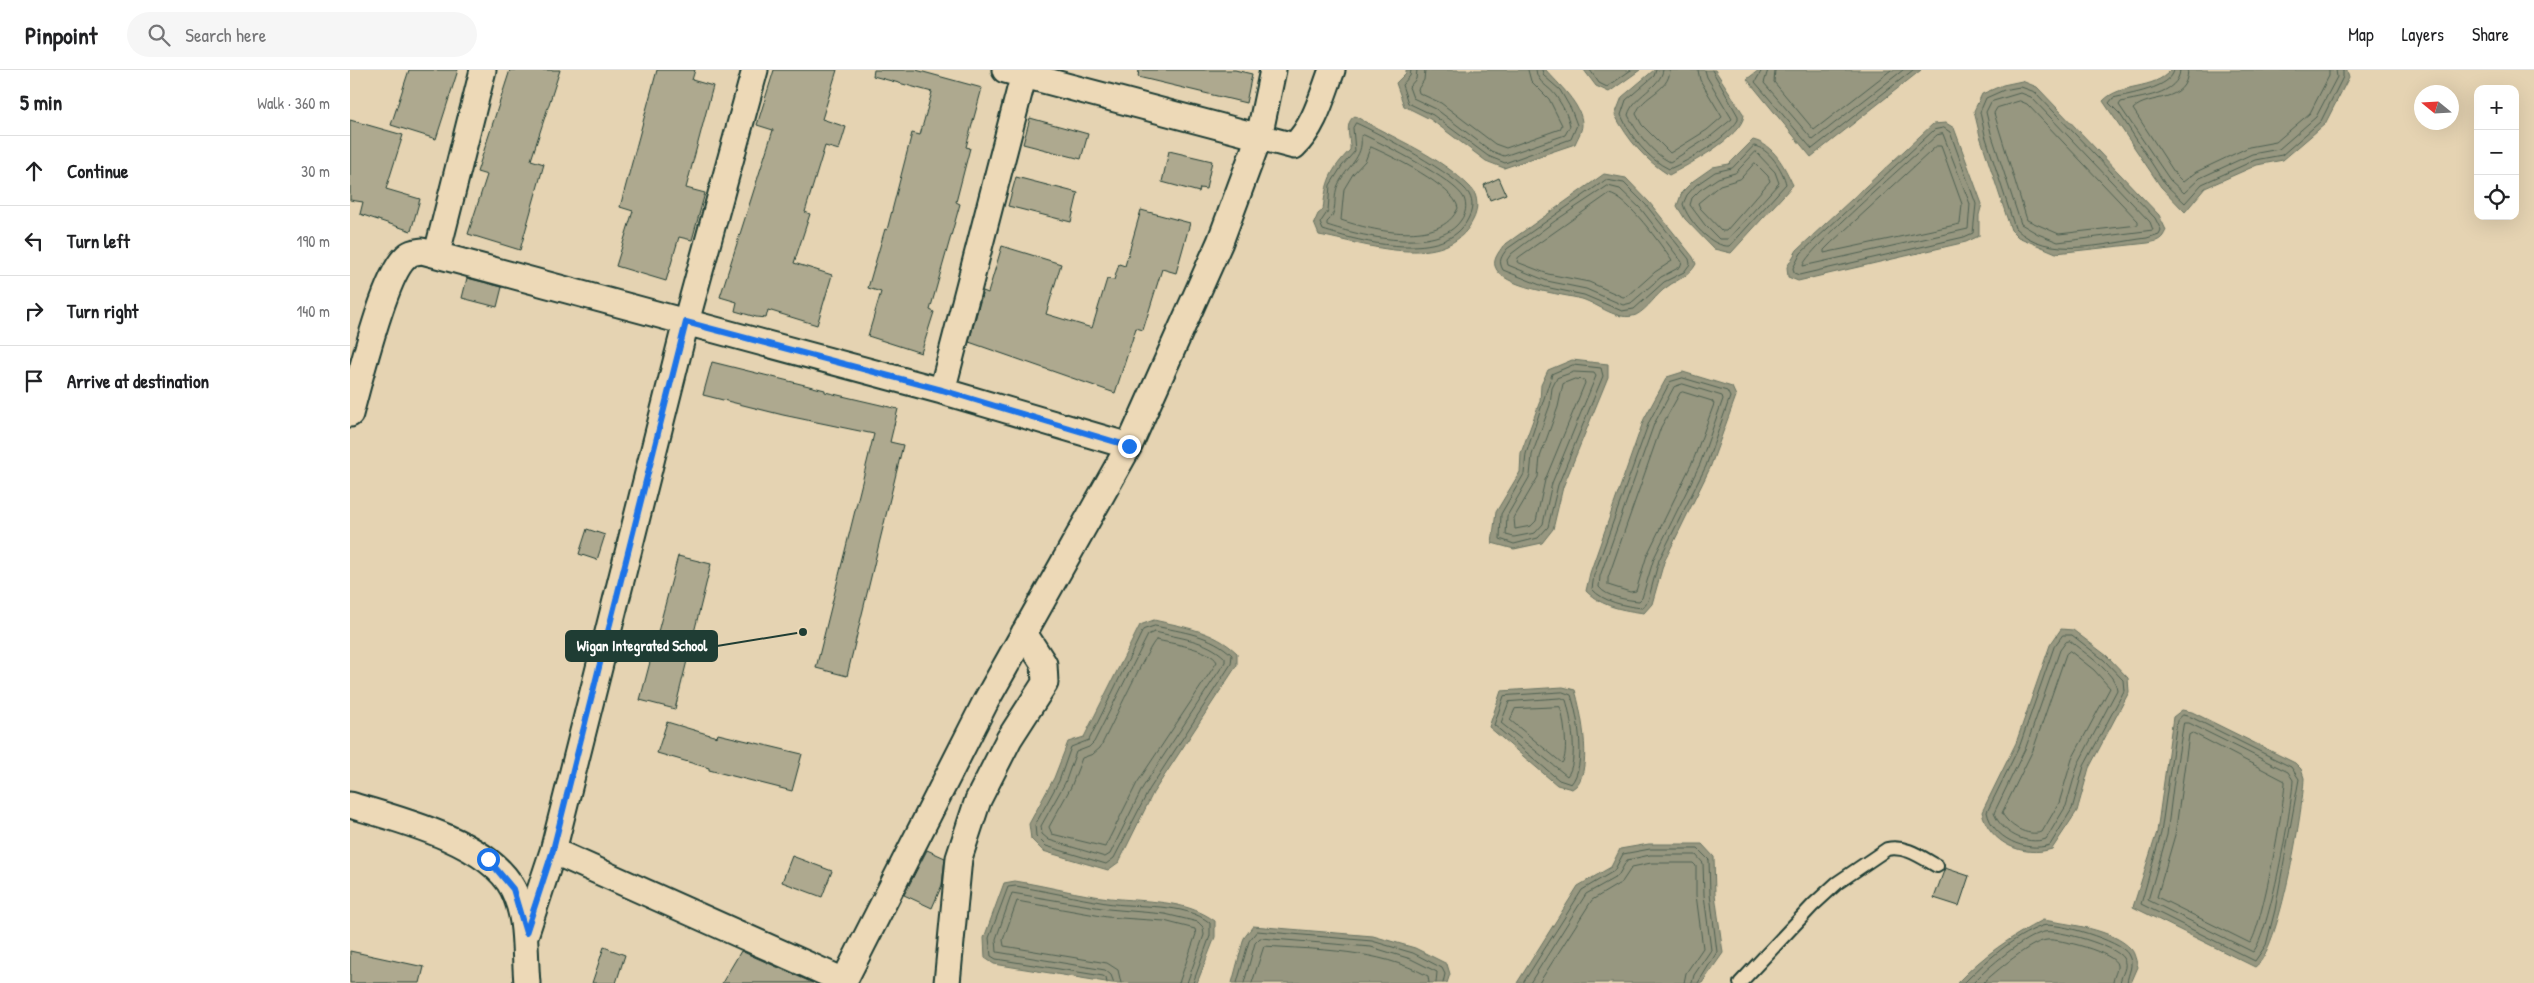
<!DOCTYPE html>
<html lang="en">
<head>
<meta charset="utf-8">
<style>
	:root { --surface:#fff; --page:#f6f6f6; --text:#202124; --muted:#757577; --line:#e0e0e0 }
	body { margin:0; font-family:"Patrick Hand",sans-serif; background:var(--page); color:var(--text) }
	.controls { position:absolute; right:15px; top:15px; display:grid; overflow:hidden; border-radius:10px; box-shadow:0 5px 20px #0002 }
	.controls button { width:45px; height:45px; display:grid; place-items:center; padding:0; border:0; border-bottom:1px solid var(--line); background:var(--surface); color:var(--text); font:25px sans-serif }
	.compass { position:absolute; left:2064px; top:15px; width:45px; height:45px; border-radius:50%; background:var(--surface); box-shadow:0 5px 20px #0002; rotate:288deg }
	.stop { position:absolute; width:15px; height:15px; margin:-11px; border:4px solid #1a73e8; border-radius:50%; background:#fff }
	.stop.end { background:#1a73e8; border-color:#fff; box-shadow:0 1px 5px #0008 }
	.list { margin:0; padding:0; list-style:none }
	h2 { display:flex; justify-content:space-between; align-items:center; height:65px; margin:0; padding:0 20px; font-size:21px }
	h2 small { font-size:16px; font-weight:400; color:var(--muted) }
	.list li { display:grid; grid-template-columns:32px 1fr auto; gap:15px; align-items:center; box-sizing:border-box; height:70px; padding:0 20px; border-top:1px solid var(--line) }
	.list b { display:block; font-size:19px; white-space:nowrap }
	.list em { font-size:16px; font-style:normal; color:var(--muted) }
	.icon { flex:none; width:28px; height:28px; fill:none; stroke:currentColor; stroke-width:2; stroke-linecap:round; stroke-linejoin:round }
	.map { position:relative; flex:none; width:2184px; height:913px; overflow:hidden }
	header { display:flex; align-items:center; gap:30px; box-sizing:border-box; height:70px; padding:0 25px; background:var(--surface); border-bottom:1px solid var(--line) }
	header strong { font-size:24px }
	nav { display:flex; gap:28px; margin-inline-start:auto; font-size:18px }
	.search { width:350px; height:45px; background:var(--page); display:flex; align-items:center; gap:12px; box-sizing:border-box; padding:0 18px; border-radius:28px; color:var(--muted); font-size:19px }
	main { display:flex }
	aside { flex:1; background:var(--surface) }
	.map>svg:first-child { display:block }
	.water { fill:#979780; stroke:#677362 }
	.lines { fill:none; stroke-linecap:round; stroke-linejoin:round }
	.shore { stroke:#4f6152; stroke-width:1 }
	.building { fill:#aea98f; stroke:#1f3d34 }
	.lane-casing { stroke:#1f3d34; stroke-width:16 }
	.street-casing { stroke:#1f3d34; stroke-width:29 }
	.lane { stroke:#edd9b7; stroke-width:12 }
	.street { stroke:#edd9b7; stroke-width:25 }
	.route { stroke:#1a73e8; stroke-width:6 }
	.leader { fill:none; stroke:#1f3d34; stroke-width:2 }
	.callout-dot { fill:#1f3d34; stroke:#edd9b7; stroke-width:2 }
	.callout { fill:#1f3d34; stroke:#1f3d34; stroke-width:2 }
	.callout-label { font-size:15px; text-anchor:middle; font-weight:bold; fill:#fff }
</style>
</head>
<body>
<header>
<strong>Pinpoint</strong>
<div class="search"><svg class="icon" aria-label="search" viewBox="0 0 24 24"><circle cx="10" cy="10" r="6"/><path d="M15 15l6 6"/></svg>Search here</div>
<nav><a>Map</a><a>Layers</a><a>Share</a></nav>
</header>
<main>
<aside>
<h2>5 min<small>Walk · 360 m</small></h2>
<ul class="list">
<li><svg class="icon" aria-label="ahead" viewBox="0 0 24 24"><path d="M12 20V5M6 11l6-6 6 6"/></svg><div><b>Continue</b></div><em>30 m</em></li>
<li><svg class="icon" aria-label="left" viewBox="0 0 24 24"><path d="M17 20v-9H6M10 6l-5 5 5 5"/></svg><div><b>Turn left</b></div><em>190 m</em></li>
<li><svg class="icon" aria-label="right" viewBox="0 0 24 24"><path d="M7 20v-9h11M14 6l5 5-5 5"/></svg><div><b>Turn right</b></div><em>140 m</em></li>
<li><svg class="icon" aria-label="arrive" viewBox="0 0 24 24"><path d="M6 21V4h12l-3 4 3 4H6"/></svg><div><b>Arrive at destination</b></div></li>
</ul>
</aside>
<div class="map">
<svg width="2184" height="913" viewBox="0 0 2184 913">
	<rect width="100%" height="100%" fill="#e5d3b2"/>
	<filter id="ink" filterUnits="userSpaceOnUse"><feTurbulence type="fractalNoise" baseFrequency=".02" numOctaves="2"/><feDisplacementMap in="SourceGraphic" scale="10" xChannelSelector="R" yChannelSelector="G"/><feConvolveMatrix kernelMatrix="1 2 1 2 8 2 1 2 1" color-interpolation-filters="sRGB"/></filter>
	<g filter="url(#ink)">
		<path class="water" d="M 1056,0 L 1196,0 C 1207,13 1233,35 1232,55 C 1232,61 1227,69 1225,74 L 1154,98 L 1136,91 L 1080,49 L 1054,36 L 1046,13 L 1056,3 Z
			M 1234,0 L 1290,0 L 1259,22 L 1246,16 Z
			M 1304,0 L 1365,0 L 1394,45 C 1392,67 1338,95 1319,105 C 1295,90 1278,70 1265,45 L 1272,27 Z
			M 1409,0 L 1571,0 L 1461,87 L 1397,9 Z
			M 1821,0 L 1997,0 L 1999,7 L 1975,54 L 1933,90 L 1907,95 L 1855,118 L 1835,142 L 1811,117 L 1753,31 C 1771,12 1803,21 1821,0 Z
			M 1672,11 L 1687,17 L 1809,145 L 1816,160 C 1812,170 1808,171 1798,173 L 1706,183 L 1668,167 L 1661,160 L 1630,66 L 1624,41 L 1632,24 L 1653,15 Z
			M 1005,46 C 1044,69 1089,85 1121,118 C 1129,126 1128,141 1123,150 C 1097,204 1013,173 969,165 L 964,153 L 968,144 L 973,140 C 976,111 980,101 1000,80 C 1001,69 993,53 1005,46 Z
			M 1596,53 L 1604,58 L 1632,134 L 1629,145 L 1629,166 L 1616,172 L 1448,211 L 1438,207 L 1437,197 L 1447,180 L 1583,54 Z
			M 1403,70 C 1424,75 1434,96 1443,115 L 1381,183 L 1364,179 L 1335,149 L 1327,136 L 1332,122 L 1343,111 L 1363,97 L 1379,94 Z
			M 1254,104 L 1276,108 L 1299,132 L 1343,187 L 1346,194 C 1339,207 1329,208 1317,217 C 1306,224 1298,239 1286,245 C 1268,252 1248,234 1232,229 C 1213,224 1151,218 1145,196 C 1143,189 1149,182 1153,176 Z
			M 1222,290 L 1258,294 L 1258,307 L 1213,417 L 1203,459 L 1192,473 L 1164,479 L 1142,473 L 1146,442 L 1170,402 L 1171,383 L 1190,331 L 1191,315 L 1198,300 Z
			M 1333,302 L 1382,317 L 1386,326 L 1360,398 L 1314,492 L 1302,534 L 1294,543 C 1273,540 1252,537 1236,521 L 1240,503 L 1294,349 L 1317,307 Z
			M 804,550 C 834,557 864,561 887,583 L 887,595 L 803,723 L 769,792 L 758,800 L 693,781 L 681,769 L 679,754 L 704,708 L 718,672 L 734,667 L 790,555 Z
			M 1711,559 L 1723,560 L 1757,586 L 1778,608 L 1779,622 L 1739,698 L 1727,741 L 1702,779 C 1673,788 1639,773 1632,742 L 1666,673 L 1700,575 Z
			M 1213,617 L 1225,620 C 1231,640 1245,707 1222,719 L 1207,715 L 1139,657 L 1151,621 Z
			M 1832,640 L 1842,642 L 1945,693 L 1951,699 L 1954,708 C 1953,740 1929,882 1905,897 L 1783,837 L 1807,762 L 1823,647 Z
			M 1299,774 L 1352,774 L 1364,787 L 1365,824 L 1373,883 L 1352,913 L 1167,913 L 1228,816 L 1261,797 L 1270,779 Z
			M 665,811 C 697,816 729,825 760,828 C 796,832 835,829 865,851 L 865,867 L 847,913 L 762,913 L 644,894 L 635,888 L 634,868 L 654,813 Z
			M 1693,850 C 1718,854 1763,859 1781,879 C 1785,883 1786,892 1788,897 L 1781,913 L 1607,913 C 1634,885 1659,868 1693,850 Z
			M 903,856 L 1023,866 L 1065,878 L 1097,894 L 1100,904 L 1097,913 L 882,913 L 894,868 Z"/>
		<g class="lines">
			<path class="shore" d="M 1061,0 L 1060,6 L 1052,15 L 1058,33 L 1083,45 L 1138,86 L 1155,93 L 1221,69 L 1227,55 L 1221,39 L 1210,20 L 1194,6 L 1192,0
				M 1067,0 L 1066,9 L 1059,17 L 1063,28 L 1086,39 L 1141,81 L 1154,86 L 1215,65 L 1220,56 C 1218,45 1212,35 1206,26 C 1199,16 1187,13 1186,0
				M 1075,0 L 1074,10 L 1068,19 L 1069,23 L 1091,33 L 1145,74 L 1156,78 L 1210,59 L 1212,55 L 1199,29 L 1181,11 L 1178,0
				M 1240,0 L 1249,13 L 1257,17 L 1281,0
				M 1306,0 L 1304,6 L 1276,30 L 1271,45 C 1280,66 1298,89 1319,99 C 1339,91 1377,68 1388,50 L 1388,46 L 1362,0
				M 1313,0 C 1311,17 1283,26 1278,45 C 1286,62 1302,83 1320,92 L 1361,66 L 1382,49 L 1357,7 L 1355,0
				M 1320,0 C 1319,22 1292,25 1286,44 L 1292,55 L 1320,83 L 1357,60 L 1372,47 L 1350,10 L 1348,0
				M 1412,0 L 1405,12 L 1462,79 L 1563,0
				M 1418,0 L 1414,13 L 1463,70 L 1553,0
				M 1425,0 L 1424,12 L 1464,60 L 1541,0
				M 1824,0 C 1822,18 1779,24 1763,28 L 1759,33 L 1770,44 L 1815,114 L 1835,133 L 1852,114 L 1905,90 L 1932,85 L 1971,51 L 1993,7 L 1993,0
				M 1830,0 C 1829,25 1790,27 1771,32 L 1769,35 L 1820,110 L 1834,123 L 1850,108 L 1902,84 L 1929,79 L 1966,47 L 1987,7 L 1986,0
				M 1838,0 C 1837,35 1799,23 1783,39 L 1826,105 L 1833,112 L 1846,102 L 1899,77 L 1926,72 L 1960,43 L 1979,6 L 1979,0
				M 1671,17 L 1685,22 L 1805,148 L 1811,160 L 1809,164 L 1797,168 C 1756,173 1698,191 1665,158 L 1635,65 L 1630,42 L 1636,28 L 1654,20 Z
				M 1671,23 L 1681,27 L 1800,152 L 1803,160 L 1708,172 L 1688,164 L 1671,154 L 1641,63 L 1636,42 L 1641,32 Z
				M 1670,31 L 1677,34 L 1788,151 L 1788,155 L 1709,164 L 1677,150 L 1644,43 L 1647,38 Z
				M 1006,53 C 1027,62 1109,106 1119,124 C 1124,133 1122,141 1118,149 C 1096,194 1010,172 973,160 L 970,153 L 978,141 L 980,115 L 992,96 L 1005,81 L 1003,58 Z
				M 1594,58 L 1600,62 L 1626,134 L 1623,163 L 1614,167 L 1449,205 L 1444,203 L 1443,198 L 1451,183 L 1584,60 Z
				M 1593,64 L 1620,134 L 1618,159 L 1453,196 C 1453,183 1569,82 1587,65 Z
				M 1014,65 C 1035,75 1104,109 1114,128 C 1117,136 1116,143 1111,150 C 1088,185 1010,166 977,155 L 977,152 C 989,142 982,128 988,115 C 996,97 1014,88 1011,67 Z
				M 1404,76 C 1419,78 1433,100 1436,114 L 1380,176 C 1362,178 1338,151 1333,134 L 1337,125 L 1346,115 L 1365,102 L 1382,98 Z
				M 1587,76 L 1591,76 L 1612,134 L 1610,154 L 1474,183 L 1474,180 L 1481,173 Z
				M 1021,77 C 1040,85 1105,117 1108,138 C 1091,177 1023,161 991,150 L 994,119 L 1003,104 L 1015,91 Z
				M 1406,82 L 1425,102 L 1429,113 L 1378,169 L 1369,169 L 1355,155 L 1340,135 L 1342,128 L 1350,120 L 1368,108 L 1385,103 Z
				M 1405,93 L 1418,106 L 1420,111 L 1376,161 L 1372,161 L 1350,138 L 1348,133 L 1370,115 L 1390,109 Z
				M 1256,110 L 1274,113 L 1296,135 L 1339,189 L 1340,194 L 1334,202 L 1314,212 L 1284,239 L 1272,241 L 1234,225 L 1195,217 L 1153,200 C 1148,191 1151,187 1157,179 Z
				M 1258,116 L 1270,119 L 1291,139 L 1332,192 L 1330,197 L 1311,207 L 1281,233 L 1273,235 L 1236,219 L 1197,211 L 1158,195 L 1157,190 L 1161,184 L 1205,151 Z
				M 1259,124 C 1278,127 1311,175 1322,191 L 1305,202 L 1278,226 L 1273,227 L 1239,212 L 1198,204 L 1167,192 L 1168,188 Z
				M 1223,295 L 1251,298 L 1253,306 L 1208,415 L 1198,457 L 1188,468 L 1164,474 L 1150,469 L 1151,444 L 1174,404 L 1176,384 L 1202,304 Z
				M 1224,302 L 1244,303 L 1246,306 L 1202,413 L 1193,454 L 1185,463 L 1164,467 L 1156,465 L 1157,446 L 1180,406 L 1182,385 L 1200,335 L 1202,318 L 1207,308 Z
				M 1333,308 L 1377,321 L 1380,327 L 1356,396 L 1309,490 L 1298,531 L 1292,538 C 1275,536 1253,532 1242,519 L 1244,505 L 1299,352 L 1320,312 Z
				M 1225,309 L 1234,310 L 1235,313 L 1195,410 L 1186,451 L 1181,456 L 1165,459 L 1164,448 L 1188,407 L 1190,387 L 1208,337 L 1213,314 Z
				M 1333,314 L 1372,326 L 1373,329 L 1350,394 L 1304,488 L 1292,528 L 1289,531 C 1277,530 1256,527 1249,517 L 1250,506 L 1304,354 L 1324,317 Z
				M 1333,322 L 1362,331 L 1364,334 L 1343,391 L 1297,485 L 1286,521 L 1280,522 L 1258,515 L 1258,508 L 1311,357 L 1330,323 Z
				M 805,556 C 832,562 862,565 882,585 L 881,594 L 799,720 L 764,788 L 756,794 L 696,776 L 686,766 L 685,755 L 709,711 L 721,677 L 739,670 L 793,560 Z
				M 805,562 C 829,568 857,570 875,588 L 875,592 L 793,717 L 760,784 L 755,787 L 699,770 L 692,764 L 691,756 L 715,713 L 726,682 L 739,677 L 744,672 L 798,565 Z
				M 1713,565 L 1722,565 L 1754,590 L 1773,610 L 1774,621 L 1734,696 L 1722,739 L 1700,775 C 1676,783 1642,768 1637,742 L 1670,675 L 1704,577 Z
				M 806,570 C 820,573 861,579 867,592 L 787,713 L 755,777 L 702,764 L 699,757 L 721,717 L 732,688 L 743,684 L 750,678 C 758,663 800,573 806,570 Z
				M 1720,571 C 1733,582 1766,603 1767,620 L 1728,694 L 1716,736 L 1696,769 C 1676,776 1651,762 1644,743 L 1676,677 L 1710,580 L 1716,572 Z
				M 1720,581 L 1744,600 L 1760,618 L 1722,689 L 1709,733 L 1692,762 C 1677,767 1659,756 1652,743 L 1683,680 L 1716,584 Z
				M 1213,622 L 1221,625 C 1228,646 1237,696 1221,714 L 1209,710 L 1144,655 L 1154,626 Z
				M 1212,628 L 1216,630 C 1221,646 1229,693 1217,706 L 1151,653 L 1159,632 Z
				M 1210,637 C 1214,647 1219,685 1212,693 L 1160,650 L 1165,639 Z
				M 1833,645 L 1841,647 L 1941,697 L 1949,709 L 1925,840 L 1916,875 L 1905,891 L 1791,834 L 1811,763 L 1827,651 Z
				M 1834,653 L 1839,653 L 1938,702 L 1943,710 C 1942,738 1919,864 1903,882 L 1798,830 L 1817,765 L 1823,717 Z
				M 1843,663 L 1935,711 C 1935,732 1911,861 1900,873 L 1807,827 L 1825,765 L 1839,665 Z
				M 757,913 L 756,908 L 753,906 L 646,889 L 641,886 L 639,868 L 658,817 L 666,816 C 696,821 726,828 756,833 C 787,838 835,832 860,853 L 860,866 L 843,913
				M 764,913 L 761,905 L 755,900 L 647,882 L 646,869 L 662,823 L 758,839 L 815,844 L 848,852 L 853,857 L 854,865 L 837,913
				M 771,913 L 768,900 L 757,893 L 654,876 L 653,870 L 667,831 L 757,847 L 814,851 L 845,859 L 846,864 L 829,913
				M 887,913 L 899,871 L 907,861 L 1022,871 L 1063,883 L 1092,898 L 1095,904 L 1093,913
				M 894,913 L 905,873 L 910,868 L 1021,877 L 1061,889 L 1087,902 L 1086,913
				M 902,913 L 914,876 C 970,880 1027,879 1078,906 L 1079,913
				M 1173,913 L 1232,820 L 1264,801 L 1273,784 L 1300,779 L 1348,779 L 1359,790 L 1360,824 L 1367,882 L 1348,913
				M 1180,913 L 1236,824 L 1268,806 L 1277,790 L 1300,785 L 1346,785 L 1353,793 L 1354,825 L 1361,880 L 1344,905 L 1342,913
				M 1189,913 L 1242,830 L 1272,812 L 1282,797 L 1301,793 L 1343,793 L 1346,796 L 1346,825 L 1353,878 L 1336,903 L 1334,913
				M 1614,913 C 1636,891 1662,867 1692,856 C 1705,851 1771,871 1778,884 C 1785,896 1778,902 1777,913
				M 1623,913 C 1638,897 1673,867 1694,862 C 1707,859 1766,876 1773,888 C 1779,897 1771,904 1770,913
				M 1633,913 C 1645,902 1681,871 1697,870 C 1708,868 1766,883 1767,895 C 1768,900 1763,907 1763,913"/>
		</g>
		<path class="building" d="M 59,0 L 108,0 L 86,69 L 41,55 Z
			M 160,0 L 210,0 L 181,90 L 194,94 L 170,180 L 118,164 L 137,105 L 127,102 Z
			M 307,0 L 345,0 L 342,10 L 363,16 L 336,118 L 355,123 L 342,170 L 329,167 L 316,211 L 266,196 L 283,141 L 270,137 Z
			M 424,0 L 487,0 L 472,49 L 496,57 L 489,80 L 475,76 L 455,142 L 460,144 L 444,193 L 482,205 L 467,255 L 418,240 L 416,248 L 406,247 L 385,241 L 387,232 L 370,227 L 423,60 L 407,55 Z
			M 524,0 L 566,0 L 632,18 L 616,77 L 620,78 L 606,132 L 610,134 L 580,240 L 584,242 L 571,283 L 518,266 L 531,222 L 518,218 L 535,159 L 537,160 L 562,63 L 570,65 L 582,22 L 523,6 Z
			M 789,0 L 885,0 L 902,4 L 896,33 L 788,7 Z
			M 680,48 L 738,64 L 731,89 L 673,74 Z
			M 0,50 L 53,65 L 36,119 L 70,129 L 61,161 L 10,144 L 13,132 L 0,130 Z
			M 819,81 L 862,91 L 856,119 L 850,118 L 849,122 L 812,112 Z
			M 666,107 L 728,123 L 721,152 L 658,136 Z
			M 1149,108 L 1156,124 L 1140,130 L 1134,115 Z
			M 791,140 L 840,153 L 826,203 L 812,199 L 793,260 L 786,258 L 765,323 L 619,272 L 633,221 L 638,223 L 652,176 L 711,194 L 696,244 L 742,258 L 757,209 L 764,210 L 769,194 L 775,196 Z
			M 117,208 L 152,217 L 147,237 L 112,228 Z
			M 362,292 L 475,320 L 475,322 L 548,339 L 540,372 L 553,375 L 497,606 L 466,598 L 524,364 L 433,345 L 353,325 Z
			M 237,459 L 255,465 L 247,490 L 229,484 Z
			M 328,486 L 361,494 L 325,639 L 290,630 Z
			M 317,652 L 367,667 L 368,664 L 452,684 L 442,721 L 359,700 L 359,698 L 307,683 Z
			M 577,780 L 595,788 L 592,815 L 582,838 L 554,825 Z
			M 442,786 L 482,801 L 472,827 L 432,812 Z
			M 1595,798 L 1619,806 L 1609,836 L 1584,828 Z
			M 254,877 L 275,885 L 266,913 L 242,913 Z
			M 0,881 L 74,897 L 70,913 L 0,913 Z
			M 391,881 L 463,913 L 372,913 Z"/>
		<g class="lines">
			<g class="lane-casing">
				<path id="lane" d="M 1390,913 L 1463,835 L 1487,813 L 1537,779 C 1555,775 1571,787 1587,796"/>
			</g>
			<g class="street-casing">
				<path id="street" d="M 655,0 L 944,76 C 965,56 972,26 982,0
					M 87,183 L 133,0
					M 592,321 L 675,0
					M 0,344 C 9,312 34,207 55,188 C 60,182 65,182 72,181 L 592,321 L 779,376
					M 0,735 C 48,749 139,772 163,819 C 178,849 174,881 177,913
					M 203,781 L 494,911
					M 176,863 L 203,781 L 336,252 L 405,0
					M 493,913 L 636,631 L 779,376 L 870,172 L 909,67 L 923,0
					M 597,913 L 609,788 L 628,730 L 659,669 L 695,613 L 694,594 L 674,563"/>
			</g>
			<use href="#lane" class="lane"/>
			<use href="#street" class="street"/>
		</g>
	</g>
	<g class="lines" filter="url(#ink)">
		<path class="route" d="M 138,789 L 163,819 L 176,863 L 203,780 L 336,252 L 592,320 L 779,376"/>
	</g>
	<path class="leader" d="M453 562L367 576"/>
	<circle class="callout-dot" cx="453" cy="562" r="5"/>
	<rect class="callout" x="216" y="561" width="151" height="30" rx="5"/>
	<g class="callout-label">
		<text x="292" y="581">Wigan Integrated School</text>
	</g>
</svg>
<div class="controls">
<button>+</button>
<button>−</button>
<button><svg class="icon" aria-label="locate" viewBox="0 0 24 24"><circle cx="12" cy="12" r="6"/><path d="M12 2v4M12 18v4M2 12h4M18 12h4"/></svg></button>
</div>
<svg class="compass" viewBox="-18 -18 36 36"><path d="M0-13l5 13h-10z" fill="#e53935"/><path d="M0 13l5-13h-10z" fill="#757577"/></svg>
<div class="stop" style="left:138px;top:789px"></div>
<div class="stop end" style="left:779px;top:376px"></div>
</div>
</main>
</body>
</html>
